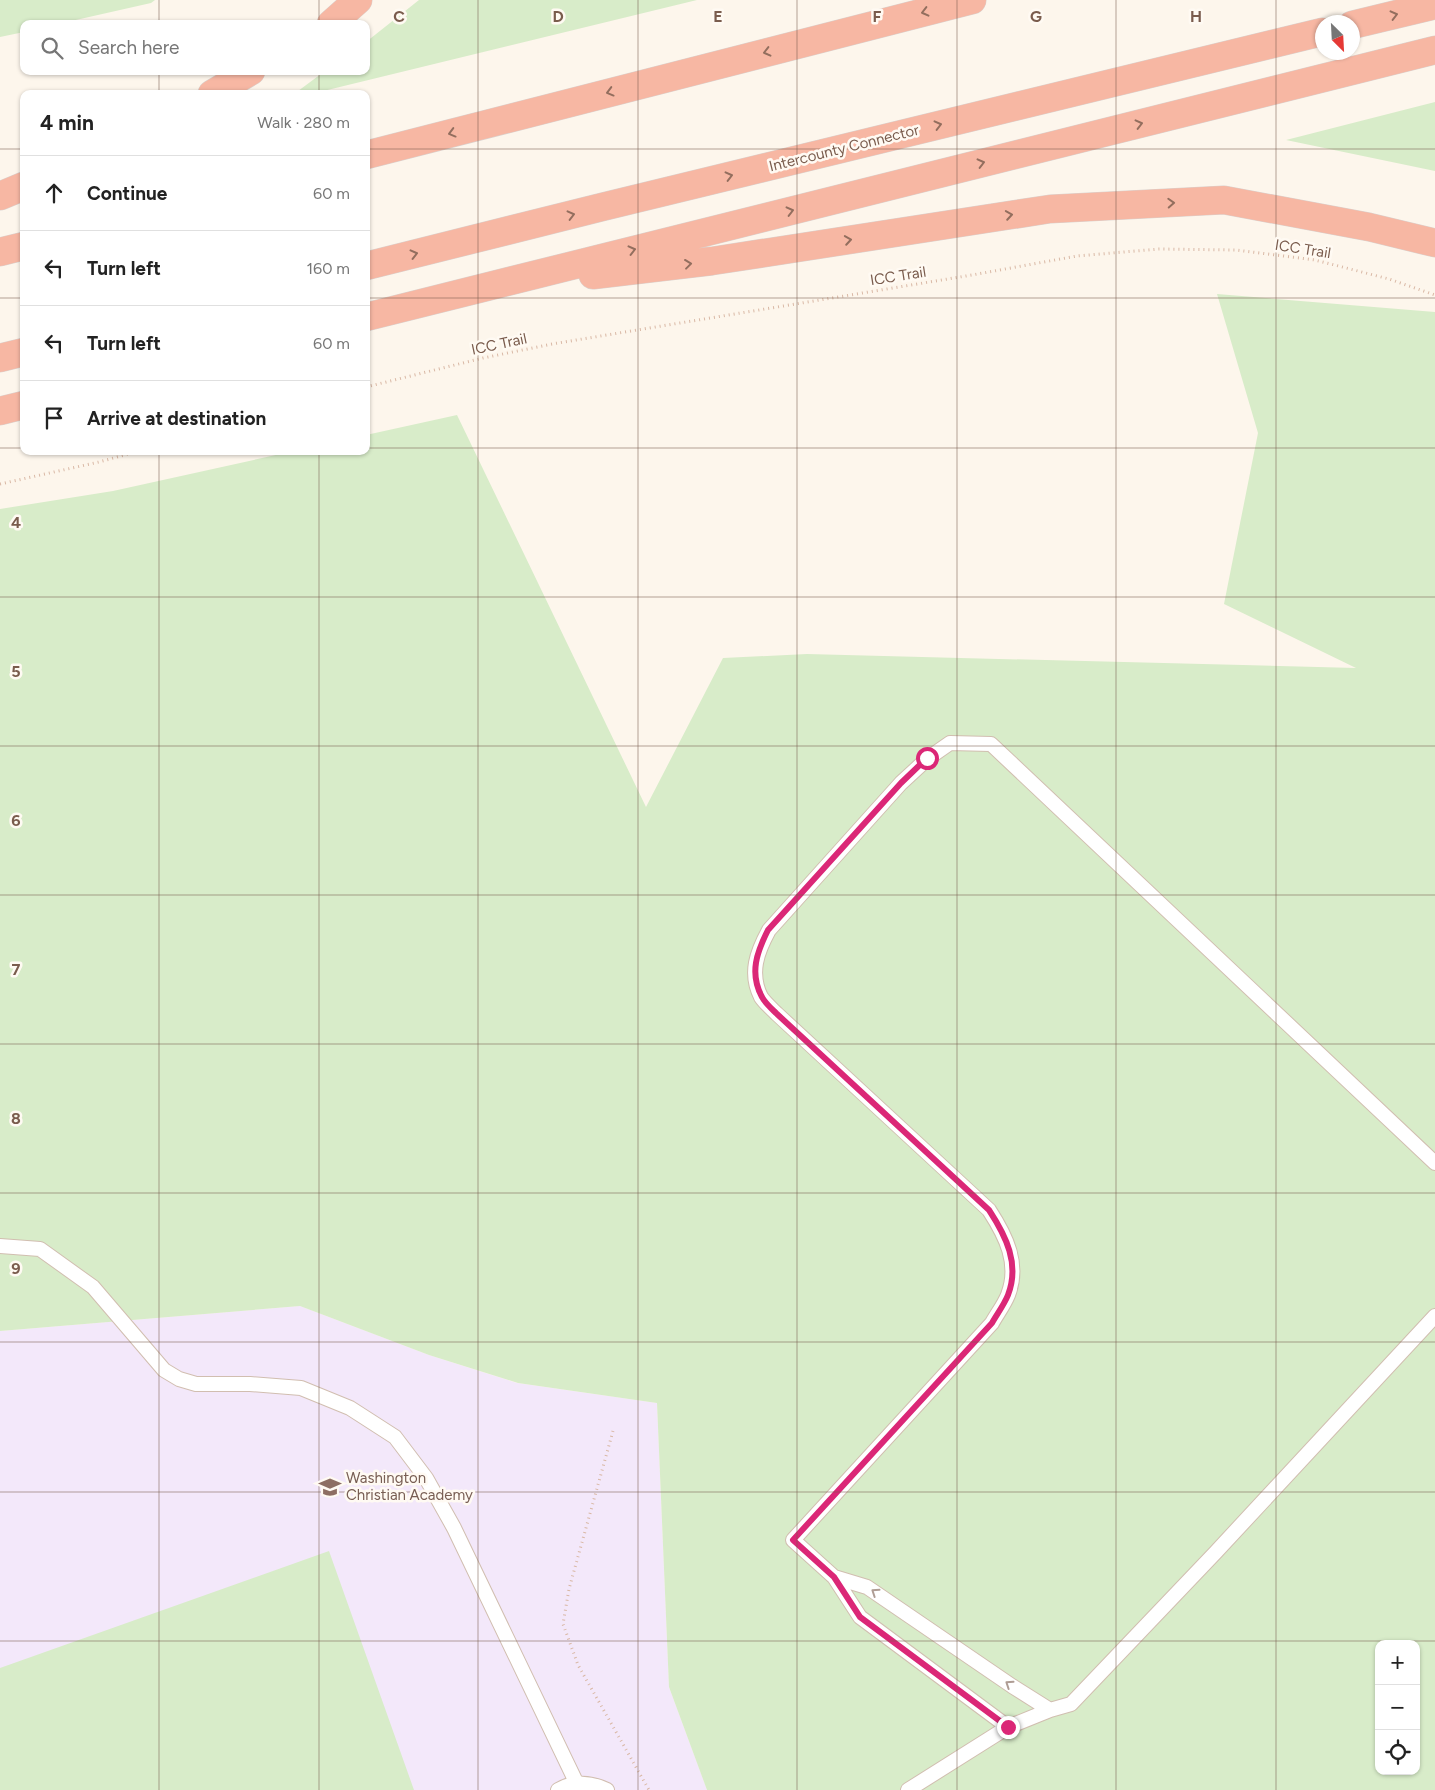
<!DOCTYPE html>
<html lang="en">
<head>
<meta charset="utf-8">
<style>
	:root { --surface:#fff; --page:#f6f6f6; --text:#222; --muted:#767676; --line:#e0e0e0 }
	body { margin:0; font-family:Figtree,sans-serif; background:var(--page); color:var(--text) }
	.controls { position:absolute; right:15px; bottom:15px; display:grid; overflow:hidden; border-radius:10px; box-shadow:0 1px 4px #0004 }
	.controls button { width:45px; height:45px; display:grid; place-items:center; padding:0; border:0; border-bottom:1px solid var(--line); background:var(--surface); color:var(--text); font:25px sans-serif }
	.compass { position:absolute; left:1315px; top:15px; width:45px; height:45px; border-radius:50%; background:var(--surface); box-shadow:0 1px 4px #0004; rotate:156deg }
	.stop { position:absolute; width:15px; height:15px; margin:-11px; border:4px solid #db2777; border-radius:50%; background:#fff }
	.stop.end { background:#db2777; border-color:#fff; box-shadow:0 1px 5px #0008 }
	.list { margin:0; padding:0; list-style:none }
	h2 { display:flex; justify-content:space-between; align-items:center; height:65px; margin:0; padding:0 20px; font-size:21px }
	h2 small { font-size:16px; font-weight:400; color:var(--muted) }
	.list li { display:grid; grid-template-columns:32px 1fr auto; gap:15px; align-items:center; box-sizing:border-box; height:75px; padding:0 20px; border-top:1px solid var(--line) }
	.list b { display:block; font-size:19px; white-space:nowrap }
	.list em { font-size:16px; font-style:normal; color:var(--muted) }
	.icon { flex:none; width:28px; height:28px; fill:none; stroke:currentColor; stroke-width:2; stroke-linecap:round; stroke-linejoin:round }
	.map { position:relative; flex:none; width:1435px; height:1790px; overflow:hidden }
	.search { position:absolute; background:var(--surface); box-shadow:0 1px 4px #0004; left:20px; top:20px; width:350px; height:55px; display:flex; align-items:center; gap:12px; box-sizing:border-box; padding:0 18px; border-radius:10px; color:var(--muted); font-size:19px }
	.panel { position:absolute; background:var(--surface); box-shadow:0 1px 4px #0004; left:20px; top:90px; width:350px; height:365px; border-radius:10px }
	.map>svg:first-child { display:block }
	.education { fill:#f3e8fa }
	.green { fill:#d8ecc9; fill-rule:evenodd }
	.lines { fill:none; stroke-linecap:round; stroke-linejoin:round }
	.service-casing { stroke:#d1beb0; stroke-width:16 }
	.motorway-casing { stroke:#dad1cd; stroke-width:29 }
	.path { stroke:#d9b8a5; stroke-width:3; stroke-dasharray:1 4; stroke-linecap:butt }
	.service { stroke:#fff; stroke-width:14 }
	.motorway { stroke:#f7b7a3; stroke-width:28 }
	.oneway { stroke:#936e5e }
	.oneway2 { stroke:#af9d94 }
	.route { stroke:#db2777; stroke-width:6 }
	.grid { fill:none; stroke:#7a5c4d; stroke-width:1; stroke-opacity:0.55 }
	.labels { text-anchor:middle; stroke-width:5; stroke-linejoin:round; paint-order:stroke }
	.street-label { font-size:15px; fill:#7a5c4d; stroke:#fffaf3 }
	.education-label { font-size:15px; fill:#785e54; stroke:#fffaf3; text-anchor:start }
	.grid-label { font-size:16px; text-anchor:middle; font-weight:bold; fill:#7a5c4d; stroke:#fffaf3; stroke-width:5; stroke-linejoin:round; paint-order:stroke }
</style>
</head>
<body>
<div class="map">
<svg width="1435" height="1790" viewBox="0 0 1435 1790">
	<rect width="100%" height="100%" fill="#fdf6ec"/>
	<path class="education" d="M 300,1306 L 429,1355 L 517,1383 L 657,1403 L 669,1687 L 707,1790 L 0,1790 L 0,1331 Z"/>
	<path class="green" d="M 0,0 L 155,0 L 151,3 L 58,24 L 24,24 L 24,32 L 0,37 Z
		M 419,0 L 697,0 L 311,94 L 294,94 L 325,71 L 366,71 L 366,42 Z
		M 1435,102 L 1435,171 L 1286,140 Z
		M 1217,294 L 1435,312 L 1435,1790 L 707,1790 L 669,1687 L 657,1403 L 518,1383 L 429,1355 L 300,1306 L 0,1331 L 0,509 L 113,491 L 294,451 L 366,451 L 366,435 L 457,415 L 646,807 L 723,658 L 807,654 L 1356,668 L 1224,604 L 1258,433 ZM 1379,1644 L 1416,1644 L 1416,1771 L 1379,1771 Z
		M 329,1551 L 414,1790 L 0,1790 L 0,1668 Z"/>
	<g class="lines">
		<g class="service-casing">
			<path id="service" d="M 0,1246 L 40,1249 L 93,1287 L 164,1370 L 179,1379 L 196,1384 L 250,1384 L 301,1388 L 350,1408 L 395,1437 L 426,1478 L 454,1528 L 577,1784
				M 834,1577 L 867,1587 L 1012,1686 L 1050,1710
				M 1008,1727 L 860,1617 L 834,1577 L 793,1540 L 992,1323 C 997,1314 1004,1305 1008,1295 C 1020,1264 1006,1236 989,1210 L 777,1014 C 772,1009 765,1003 761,997 C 749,973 757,952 769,930 L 901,783 L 927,759 L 950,743 L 991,744 L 1435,1163
				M 558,1790 C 573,1781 591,1782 607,1790
				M 908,1790 L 1008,1727 L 1050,1710 L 1071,1704 L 1215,1553 L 1435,1316"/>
		</g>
		<g class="motorway-casing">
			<path id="motorway" d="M 331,24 L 358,0
				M 1352,25 L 1435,5
				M 212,94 L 251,71
				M 366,155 L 972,0
				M 0,196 L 24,186
				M 0,252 L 24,246
				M 366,266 L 602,207 L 1322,32
				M 593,275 L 712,261 L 1050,209 L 1224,200 L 1369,227 L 1435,243
				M 366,317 L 1435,50
				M 0,358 L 24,352
				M 0,411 L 24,405"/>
		</g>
		<path class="path" d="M 366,387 L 483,358 L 552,344 L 972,275 L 1077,256 L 1159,249 L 1236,250 L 1315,260 L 1389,279 L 1435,295
			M 0,484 L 99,462 L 139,451
			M 613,1431 L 569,1589 L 563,1624 L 578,1665 L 649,1790"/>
		<use href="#service" class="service"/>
		<use href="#motorway" class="motorway"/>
	</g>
	<defs><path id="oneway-chevron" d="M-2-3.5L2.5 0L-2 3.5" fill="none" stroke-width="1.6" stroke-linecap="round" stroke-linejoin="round" transform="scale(1.25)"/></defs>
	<g class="oneway">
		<use href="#oneway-chevron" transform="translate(925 12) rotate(166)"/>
		<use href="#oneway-chevron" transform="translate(1394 15) rotate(-14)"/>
		<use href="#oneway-chevron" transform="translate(767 52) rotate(166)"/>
		<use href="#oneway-chevron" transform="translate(610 92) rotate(165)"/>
		<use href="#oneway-chevron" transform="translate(1139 124) rotate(-14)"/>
		<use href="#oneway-chevron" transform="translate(938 125) rotate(-14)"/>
		<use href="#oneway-chevron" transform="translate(452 133) rotate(165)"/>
		<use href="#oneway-chevron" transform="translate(981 163) rotate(-14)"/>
		<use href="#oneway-chevron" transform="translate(729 176) rotate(-14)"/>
		<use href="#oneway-chevron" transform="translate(1171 203) rotate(-3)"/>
		<use href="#oneway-chevron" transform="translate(790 211) rotate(-14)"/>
		<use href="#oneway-chevron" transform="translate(571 215) rotate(-14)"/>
		<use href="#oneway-chevron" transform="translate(1009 215) rotate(-9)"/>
		<use href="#oneway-chevron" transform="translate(848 240) rotate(-9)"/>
		<use href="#oneway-chevron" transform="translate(632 250) rotate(-14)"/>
		<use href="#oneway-chevron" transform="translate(414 254) rotate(-14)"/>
		<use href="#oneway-chevron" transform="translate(688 264) rotate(-7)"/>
	</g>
	<g class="oneway2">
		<use href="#oneway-chevron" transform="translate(875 1592) rotate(-146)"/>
		<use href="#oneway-chevron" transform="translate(1009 1684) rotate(-146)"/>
	</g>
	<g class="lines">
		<path class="route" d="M 927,758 L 901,783 L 768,930 C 757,952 749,973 762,997 C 765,1003 772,1009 777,1014 L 989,1210 C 1006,1236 1020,1264 1008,1295 C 1004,1305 997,1314 992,1323 L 793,1540 L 834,1577 L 860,1617 L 1008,1727"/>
	</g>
	<path class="grid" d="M 159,0 L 159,24M 319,0 L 319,24M 478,0 L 478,1790M 638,0 L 638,1790M 797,0 L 797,1790M 957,0 L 957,1790M 1116,0 L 1116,1790M 1276,0 L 1276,1790M 159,71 L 159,94M 319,71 L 319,94M 0,149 L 24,149M 366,149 L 1435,149M 0,298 L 24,298M 366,298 L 1435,298M 0,448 L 24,448M 366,448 L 1435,448M 159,451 L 159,1790M 319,451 L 319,1790M 0,597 L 1435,597M 0,746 L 1435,746M 0,895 L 1435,895M 0,1044 L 1435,1044M 0,1193 L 1435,1193M 0,1342 L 1435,1342M 0,1492 L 1435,1492M 0,1641 L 1435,1641"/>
	<defs>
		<g id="school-bare" transform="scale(1.725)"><path d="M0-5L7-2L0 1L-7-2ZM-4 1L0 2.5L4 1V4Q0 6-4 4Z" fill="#8d6e63" stroke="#fffaf3" stroke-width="2.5" paint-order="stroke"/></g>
	</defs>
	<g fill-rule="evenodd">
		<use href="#school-bare" x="330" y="1487"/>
	</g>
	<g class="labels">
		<g class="street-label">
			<text transform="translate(844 148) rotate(-14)" y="5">Intercounty Connector</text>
			<text transform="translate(1303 249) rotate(9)" y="5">ICC Trail</text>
			<text transform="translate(898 276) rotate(-9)" y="5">ICC Trail</text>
			<text transform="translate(499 344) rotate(-12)" y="5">ICC Trail</text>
		</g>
		<g class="education-label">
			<text x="346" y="1483">Washington<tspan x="346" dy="17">Christian Academy</tspan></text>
		</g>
	</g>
	<g class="grid-label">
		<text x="399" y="22">C</text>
		<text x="558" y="22">D</text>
		<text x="718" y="22">E</text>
		<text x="877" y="22">F</text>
		<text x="1036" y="22">G</text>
		<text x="1196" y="22">H</text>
		<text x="16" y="528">4</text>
		<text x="16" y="677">5</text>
		<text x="16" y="826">6</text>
		<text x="16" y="975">7</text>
		<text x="16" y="1124">8</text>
		<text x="16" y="1274">9</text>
	</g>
</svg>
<div class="controls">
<button>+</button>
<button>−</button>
<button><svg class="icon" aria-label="locate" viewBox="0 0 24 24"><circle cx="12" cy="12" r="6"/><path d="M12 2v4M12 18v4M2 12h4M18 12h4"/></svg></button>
</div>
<svg class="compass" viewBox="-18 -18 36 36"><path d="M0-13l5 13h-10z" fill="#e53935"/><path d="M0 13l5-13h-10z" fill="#767676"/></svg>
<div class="stop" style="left:927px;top:758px"></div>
<div class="stop end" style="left:1008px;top:1727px"></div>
<div class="search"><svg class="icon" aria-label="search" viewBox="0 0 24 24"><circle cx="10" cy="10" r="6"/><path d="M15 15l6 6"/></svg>Search here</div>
<section class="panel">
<h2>4 min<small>Walk · 280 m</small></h2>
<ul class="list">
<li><svg class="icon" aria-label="ahead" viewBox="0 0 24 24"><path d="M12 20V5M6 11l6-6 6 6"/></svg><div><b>Continue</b></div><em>60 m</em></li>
<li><svg class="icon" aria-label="left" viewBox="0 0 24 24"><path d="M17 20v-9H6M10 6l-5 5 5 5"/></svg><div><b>Turn left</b></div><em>160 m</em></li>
<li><svg class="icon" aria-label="left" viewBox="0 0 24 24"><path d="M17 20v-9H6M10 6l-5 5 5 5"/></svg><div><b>Turn left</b></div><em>60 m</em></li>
<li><svg class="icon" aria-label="arrive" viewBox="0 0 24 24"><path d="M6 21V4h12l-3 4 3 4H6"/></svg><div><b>Arrive at destination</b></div></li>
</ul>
</section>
</div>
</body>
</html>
